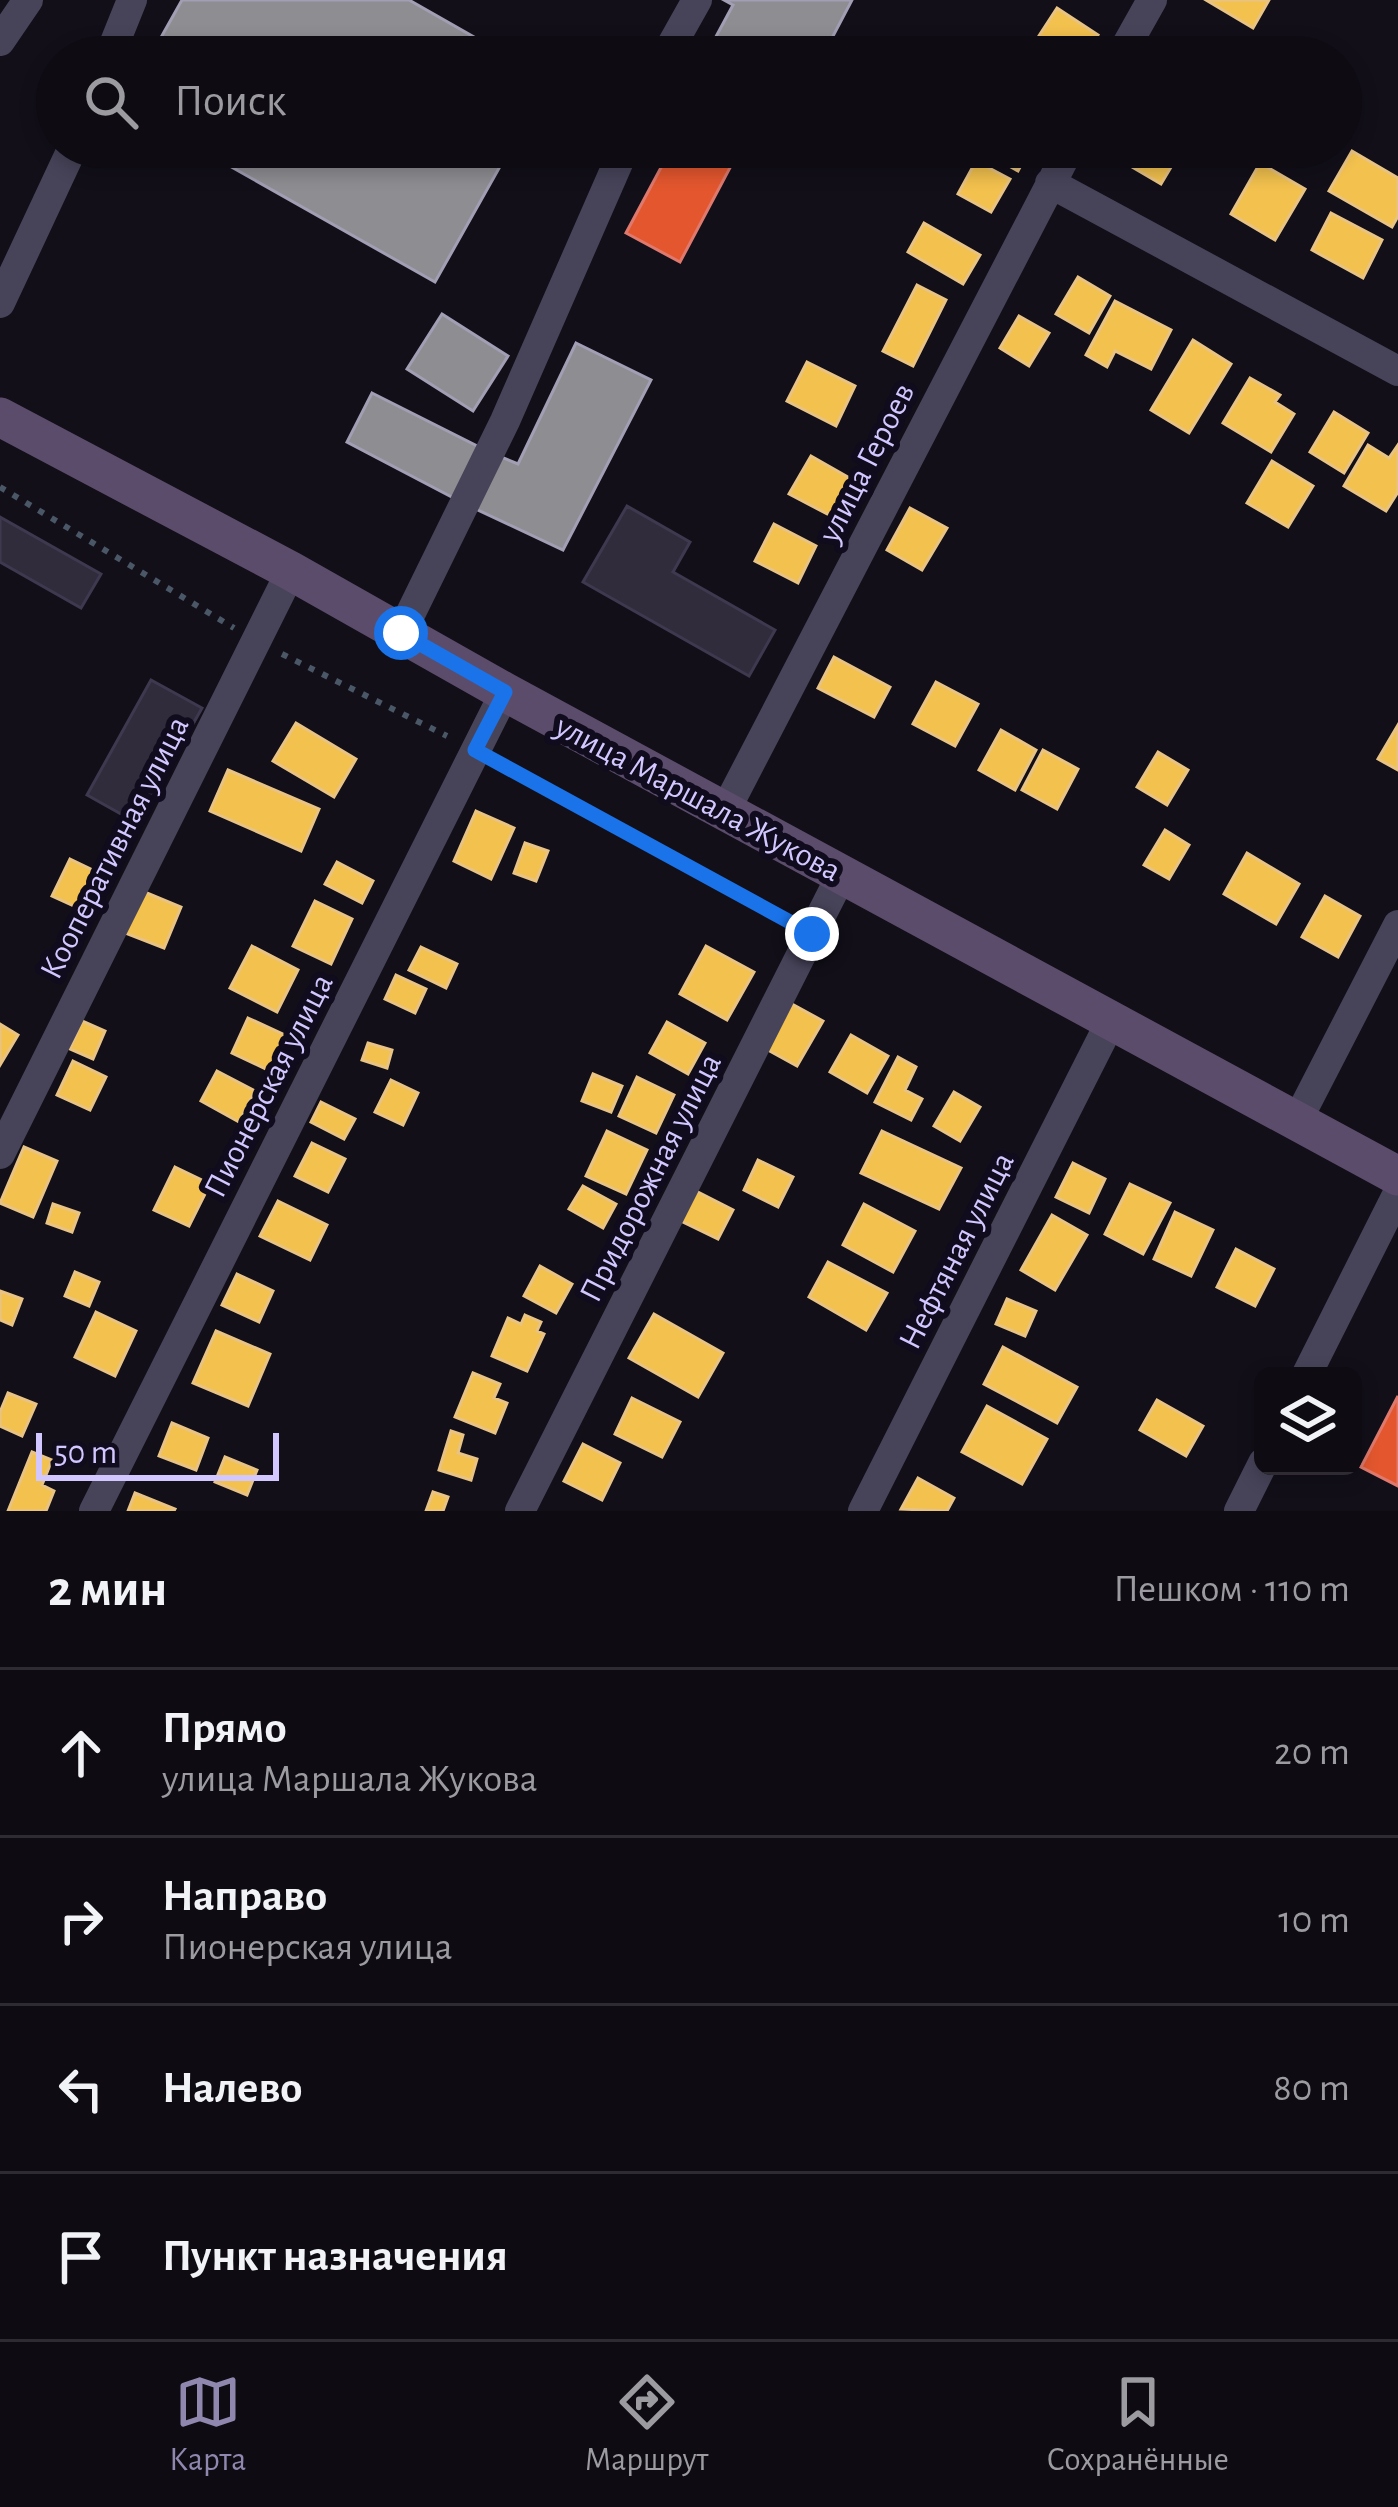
<!DOCTYPE html>
<html lang="ru">
<head>
<meta charset="utf-8">
<style>
	:root { --surface:#0e0b13; --page:#17141c; --text:#f1f3f6; --muted:#9b9ba0; --line:#2e2b33; --accent:#8f87ae }
	body { margin:0; font-family:"Alegreya Sans",sans-serif; background:var(--page); color:var(--text) }
	.controls { position:absolute; right:36px; bottom:36px; display:grid; overflow:hidden; border-radius:18px; box-shadow:0 6px 18px #0003 }
	.controls button { width:108px; height:108px; display:grid; place-items:center; padding:0; border:0; border-bottom:3px solid var(--line); background:var(--surface); color:var(--text); font:60px sans-serif }
	.scale { position:absolute; left:36px; bottom:30px; width:243px; box-sizing:border-box; padding-left:12px; border:6px solid #d2c7ff; border-top:0; font-size:33px; line-height:42px; white-space:nowrap; color:#d2c7ff; -webkit-text-stroke:9px #100b1d; paint-order:stroke }
	.stop { position:absolute; width:36px; height:36px; margin:-27px; border:9px solid #1a73e8; border-radius:50%; background:#fff }
	.stop.end { background:#1a73e8; border-color:#fff; box-shadow:0 3px 12px #0008 }
	.list { margin:0; padding:0; list-style:none }
	h2 { display:flex; justify-content:space-between; align-items:center; height:156px; margin:0; padding:0 48px; font-size:51px }
	h2 small { font-size:39px; font-weight:400; color:var(--muted) }
	.list li { display:grid; grid-template-columns:78px 1fr auto; gap:36px; align-items:center; box-sizing:border-box; height:168px; padding:0 48px; border-top:3px solid var(--line) }
	.list b { display:block; font-size:45px; white-space:nowrap }
	.list p { margin:0; font-size:39px; white-space:nowrap; color:var(--muted) }
	.list em { font-size:39px; font-style:normal; color:var(--muted) }
	.icon { flex:none; width:66px; height:66px; fill:none; stroke:currentColor; stroke-width:2; stroke-linecap:round; stroke-linejoin:round }
	.map { position:relative; flex:none; width:1398px; height:1511px; overflow:hidden }
	.search { position:absolute; background:var(--surface); box-shadow:0 6px 18px #0003; left:36px; right:36px; top:36px; height:132px; display:flex; align-items:center; gap:30px; box-sizing:border-box; padding:0 42px; border-radius:66px; color:var(--muted); font-size:45px }
	.sheet { height:828px; background:var(--surface) }
	nav { display:flex; justify-content:space-around; align-items:center; box-sizing:border-box; height:168px; border-top:3px solid var(--line); background:var(--surface); font-size:33px; color:var(--muted) }
	nav a { display:grid; justify-items:center; gap:6px }
	nav .on { color:var(--accent) }
	.map>svg:first-child { display:block }
	.homes { fill:#f2c14e; stroke:#e8c383; stroke-width:3 }
	.shops { fill:#e4572e; stroke:#df796d; stroke-width:3 }
	.industry { fill:#8d8d92; stroke:#a29eb3; stroke-width:3 }
	.building { fill:#302c3c; stroke:#3e394e; stroke-width:3 }
	.lines { fill:none; stroke-linecap:round; stroke-linejoin:round }
	.path { stroke:#4a5766; stroke-width:6; stroke-dasharray:6 9; stroke-linecap:butt }
	.minor { stroke:#47445a; stroke-width:30 }
	.major { stroke:#5b4c6c; stroke-width:39 }
	.route { stroke:#1a73e8; stroke-width:15 }
	.labels { text-anchor:middle; stroke-width:12; stroke-linejoin:round; paint-order:stroke }
	.street-label { font-size:33px; fill:#d2c7ff; stroke:#100b1d }
</style>
</head>
<body>
<div class="map">
<svg width="1398" height="1511" viewBox="0 0 1398 1511">
	<rect width="100%" height="100%" fill="#120f19"/>
	<path class="homes" d="M 1206,0 L 1269,0 L 1253,28 Z
		M 1057,8 L 1098,35 L 1084,57 L 1053,57 L 1033,45 Z
		M 983,147 L 1031,147 L 1018,171 L 981,150 Z
		M 1098,147 L 1183,147 L 1161,184 Z
		M 1219,147 L 1259,147 L 1249,165 Z
		M 1352,151 L 1398,178 L 1398,216 L 1392,227 L 1329,191 Z
		M 976,161 L 1010,179 L 991,212 L 958,194 Z
		M 1260,163 L 1305,189 L 1275,240 L 1231,214 Z
		M 1331,213 L 1382,240 L 1363,278 L 1312,250 Z
		M 924,223 L 980,255 L 963,284 L 908,252 Z
		M 1078,277 L 1110,296 L 1089,333 L 1056,314 Z
		M 917,285 L 946,300 L 913,366 L 883,351 Z
		M 1115,301 L 1171,330 L 1151,369 L 1115,351 L 1107,367 L 1086,355 Z
		M 1019,316 L 1049,333 L 1029,366 L 1000,348 Z
		M 1193,340 L 1231,364 L 1189,433 L 1151,410 Z
		M 807,362 L 855,386 L 836,426 L 787,401 Z
		M 1250,378 L 1280,395 L 1275,402 L 1294,414 L 1271,452 L 1223,423 Z
		M 1334,412 L 1368,433 L 1344,473 L 1310,452 Z
		M 1368,445 L 1389,458 L 1398,445 L 1398,492 L 1386,511 L 1344,486 Z
		M 811,456 L 855,481 L 835,518 L 789,494 Z
		M 1272,461 L 1313,486 L 1288,527 L 1247,503 Z
		M 910,508 L 947,528 L 922,570 L 887,550 Z
		M 774,524 L 816,546 L 798,583 L 755,561 Z
		M 834,657 L 890,687 L 874,717 L 818,688 Z
		M 936,682 L 978,704 L 955,746 L 913,724 Z
		M 296,723 L 356,759 L 334,797 L 273,761 Z
		M 1398,725 L 1398,770 L 1378,759 Z
		M 1001,730 L 1036,750 L 1015,790 L 979,770 Z
		M 1043,750 L 1078,769 L 1057,809 L 1022,790 Z
		M 1158,752 L 1188,770 L 1167,805 L 1137,787 Z
		M 228,770 L 319,809 L 301,851 L 210,811 Z
		M 476,811 L 514,828 L 491,879 L 454,861 Z
		M 1165,830 L 1189,845 L 1169,879 L 1144,865 Z
		M 525,843 L 548,851 L 536,881 L 514,873 Z
		M 1247,853 L 1299,884 L 1276,924 L 1224,894 Z
		M 70,859 L 103,875 L 85,911 L 52,896 Z
		M 337,862 L 373,881 L 362,903 L 325,884 Z
		M 142,891 L 181,907 L 164,948 L 125,933 Z
		M 1325,896 L 1360,916 L 1338,957 L 1302,937 Z
		M 315,901 L 352,919 L 331,964 L 293,946 Z
		M 252,946 L 298,970 L 277,1012 L 230,988 Z
		M 706,946 L 754,972 L 727,1020 L 680,994 Z
		M 421,947 L 457,964 L 446,988 L 409,970 Z
		M 396,975 L 426,989 L 415,1013 L 385,999 Z
		M 792,1004 L 823,1021 L 797,1066 L 766,1049 Z
		M 248,1018 L 287,1036 L 270,1071 L 232,1053 Z
		M 82,1021 L 105,1031 L 93,1059 L 70,1049 Z
		M 667,1022 L 705,1043 L 688,1074 L 650,1053 Z
		M 0,1024 L 18,1035 L 0,1065 Z
		M 851,1035 L 888,1056 L 867,1093 L 830,1072 Z
		M 368,1043 L 392,1050 L 387,1068 L 362,1060 Z
		M 898,1057 L 916,1067 L 905,1090 L 922,1099 L 911,1120 L 875,1102 Z
		M 73,1061 L 106,1077 L 90,1110 L 57,1095 Z
		M 217,1071 L 255,1091 L 239,1122 L 201,1101 Z
		M 593,1074 L 622,1086 L 611,1112 L 582,1101 Z
		M 637,1077 L 674,1095 L 656,1133 L 619,1116 Z
		M 391,1080 L 418,1093 L 403,1125 L 375,1112 Z
		M 954,1092 L 980,1107 L 960,1141 L 934,1126 Z
		M 321,1102 L 355,1119 L 344,1139 L 311,1122 Z
		M 607,1131 L 647,1150 L 626,1194 L 586,1176 Z
		M 882,1131 L 961,1168 L 939,1209 L 861,1173 Z
		M 312,1143 L 345,1159 L 328,1192 L 295,1176 Z
		M 24,1147 L 57,1161 L 33,1217 L 0,1203 Z
		M 758,1160 L 793,1177 L 778,1207 L 744,1190 Z
		M 1073,1163 L 1105,1179 L 1089,1213 L 1056,1197 Z
		M 175,1167 L 210,1184 L 189,1226 L 154,1210 Z
		M 1130,1184 L 1170,1203 L 1143,1254 L 1105,1234 Z
		M 583,1186 L 616,1204 L 603,1228 L 569,1209 Z
		M 696,1191 L 733,1210 L 718,1239 L 681,1221 Z
		M 278,1201 L 327,1225 L 310,1260 L 260,1236 Z
		M 53,1204 L 79,1213 L 72,1232 L 47,1223 Z
		M 864,1204 L 915,1231 L 893,1272 L 843,1245 Z
		M 1175,1212 L 1213,1230 L 1191,1276 L 1154,1259 Z
		M 1052,1215 L 1087,1235 L 1055,1290 L 1021,1270 Z
		M 1236,1249 L 1274,1269 L 1255,1306 L 1217,1287 Z
		M 828,1262 L 887,1293 L 866,1330 L 809,1297 Z
		M 540,1266 L 572,1284 L 556,1313 L 524,1296 Z
		M 75,1272 L 99,1282 L 89,1306 L 65,1296 Z
		M 237,1274 L 273,1291 L 259,1322 L 222,1305 Z
		M 0,1291 L 22,1299 L 12,1325 L 0,1320 Z
		M 1007,1299 L 1036,1311 L 1025,1336 L 996,1324 Z
		M 96,1312 L 136,1331 L 115,1376 L 75,1357 Z
		M 654,1314 L 723,1353 L 698,1397 L 629,1358 Z
		M 525,1315 L 541,1322 L 537,1331 L 544,1334 L 527,1371 L 492,1356 L 508,1318 L 521,1324 Z
		M 216,1331 L 270,1354 L 248,1406 L 193,1383 Z
		M 1003,1347 L 1077,1387 L 1057,1423 L 984,1384 Z
		M 473,1373 L 500,1384 L 494,1398 L 507,1403 L 495,1433 L 455,1417 Z
		M 8,1393 L 36,1404 L 22,1436 L 0,1426 L 0,1412 Z
		M 632,1398 L 680,1422 L 662,1457 L 615,1434 Z
		M 1157,1400 L 1203,1426 L 1186,1456 L 1140,1430 Z
		M 987,1406 L 1047,1439 L 1022,1484 L 962,1452 Z
		M 172,1423 L 208,1438 L 196,1470 L 159,1456 Z
		M 451,1431 L 463,1435 L 458,1453 L 477,1459 L 471,1480 L 439,1470 Z
		M 583,1444 L 620,1463 L 602,1500 L 564,1481 Z
		M 32,1452 L 52,1460 L 42,1485 L 54,1491 L 46,1511 L 8,1511 Z
		M 225,1457 L 257,1470 L 247,1495 L 215,1482 Z
		M 918,1478 L 954,1498 L 947,1511 L 901,1509 Z
		M 433,1492 L 448,1497 L 443,1511 L 426,1511 Z
		M 135,1493 L 175,1509 L 174,1511 L 128,1511 Z"/>
	<path class="shops" d="M 672,147 L 741,147 L 680,262 L 626,233 Z
		M 1398,1396 L 1398,1486 L 1361,1467 Z"/>
	<path class="industry" d="M 182,0 L 409,0 L 509,57 L 150,57 Z
		M 724,0 L 852,0 L 822,57 L 705,57 L 733,5 Z
		M 196,147 L 511,147 L 435,282 Z
		M 442,314 L 508,356 L 473,411 L 407,369 Z
		M 576,343 L 651,380 L 563,550 L 465,504 L 489,452 L 518,464 Z
		M 372,393 L 489,452 L 465,504 L 347,442 Z"/>
	<path class="building" d="M 627,506 L 690,542 L 673,572 L 775,630 L 749,676 L 583,582 Z
		M 0,517 L 101,574 L 81,608 L 0,562 Z
		M 151,680 L 202,708 L 137,823 L 87,795 Z"/>
	<g class="lines">
		<path class="path" d="M 0,487 L 234,628
			M 282,654 L 447,736
			M 502,765 L 785,920"/>
		<path class="minor" d="M 0,41 L 28,0
			M 109,57 L 132,0
			M 665,57 L 697,0
			M 1120,57 L 1152,0
			M 1050,183 L 1398,371
			M 0,303 L 73,147
			M 401,633 L 505,421 L 625,147
			M 725,811 L 1070,147
			M 1297,1121 L 1398,925
			M 0,1154 L 291,571
			M 1306,1376 L 1398,1193
			M 94,1511 L 505,692
			M 520,1511 L 842,874
			M 863,1511 L 1111,1021
			M 1239,1511 L 1263,1463"/>
		<path class="major" d="M 0,417 L 291,571 L 505,692 L 1398,1176"/>
	</g>
	<g class="lines">
		<path class="route" d="M 401,633 L 505,692 L 475,750 L 812,934"/>
	</g>
	<g class="labels">
		<g class="street-label">
			<text transform="translate(865 462) rotate(-63)" y="12">улица Героев</text>
			<text transform="translate(699 797) rotate(28)" y="12">улица Маршала Жукова</text>
			<text transform="translate(113 847) rotate(-63)" y="12">Кооперативная улица</text>
			<text transform="translate(267 1085) rotate(-63)" y="12">Пионерская улица</text>
			<text transform="translate(649 1177) rotate(-63)" y="12">Придорожная улица</text>
			<text transform="translate(955 1250) rotate(-63)" y="12">Нефтяная улица</text>
		</g>
	</g>
</svg>
<div class="controls">
<button><svg class="icon" aria-label="layers" viewBox="0 0 24 24"><path d="M12 4l9 5-9 5-9-5zM3 14l9 5 9-5"/></svg></button>
</div>
<div class="scale">50 m</div>
<div class="stop" style="left:401px;top:633px"></div>
<div class="stop end" style="left:812px;top:934px"></div>
<div class="search"><svg class="icon" aria-label="search" viewBox="0 0 24 24"><circle cx="10" cy="10" r="6"/><path d="M15 15l6 6"/></svg>Поиск</div>
</div>
<section class="sheet">
<h2>2 мин<small>Пешком · 110 m</small></h2>
<ul class="list">
<li><svg class="icon" aria-label="ahead" viewBox="0 0 24 24"><path d="M12 20V5M6 11l6-6 6 6"/></svg><div><b>Прямо</b><p>улица Маршала Жукова</p></div><em>20 m</em></li>
<li><svg class="icon" aria-label="right" viewBox="0 0 24 24"><path d="M7 20v-9h11M14 6l5 5-5 5"/></svg><div><b>Направо</b><p>Пионерская улица</p></div><em>10 m</em></li>
<li><svg class="icon" aria-label="left" viewBox="0 0 24 24"><path d="M17 20v-9H6M10 6l-5 5 5 5"/></svg><div><b>Налево</b></div><em>80 m</em></li>
<li><svg class="icon" aria-label="arrive" viewBox="0 0 24 24"><path d="M6 21V4h12l-3 4 3 4H6"/></svg><div><b>Пункт назначения</b></div></li>
</ul>
</section>
<nav>
<a class="on"><svg class="icon" aria-label="map" viewBox="0 0 24 24"><path d="M3 6l6-2 6 2 6-2v14l-6 2-6-2-6 2zM9 4v14M15 6v14"/></svg>Карта</a>
<a><svg class="icon" aria-label="directions" viewBox="0 0 24 24"><path d="M12 3l9 9-9 9-9-9zM9 14v-3h6M13 9l2 2-2 2"/></svg>Маршрут</a>
<a><svg class="icon" aria-label="saved" viewBox="0 0 24 24"><path d="M7 4h10v16l-5-4-5 4z"/></svg>Сохранённые</a>
</nav>
</body>
</html>
